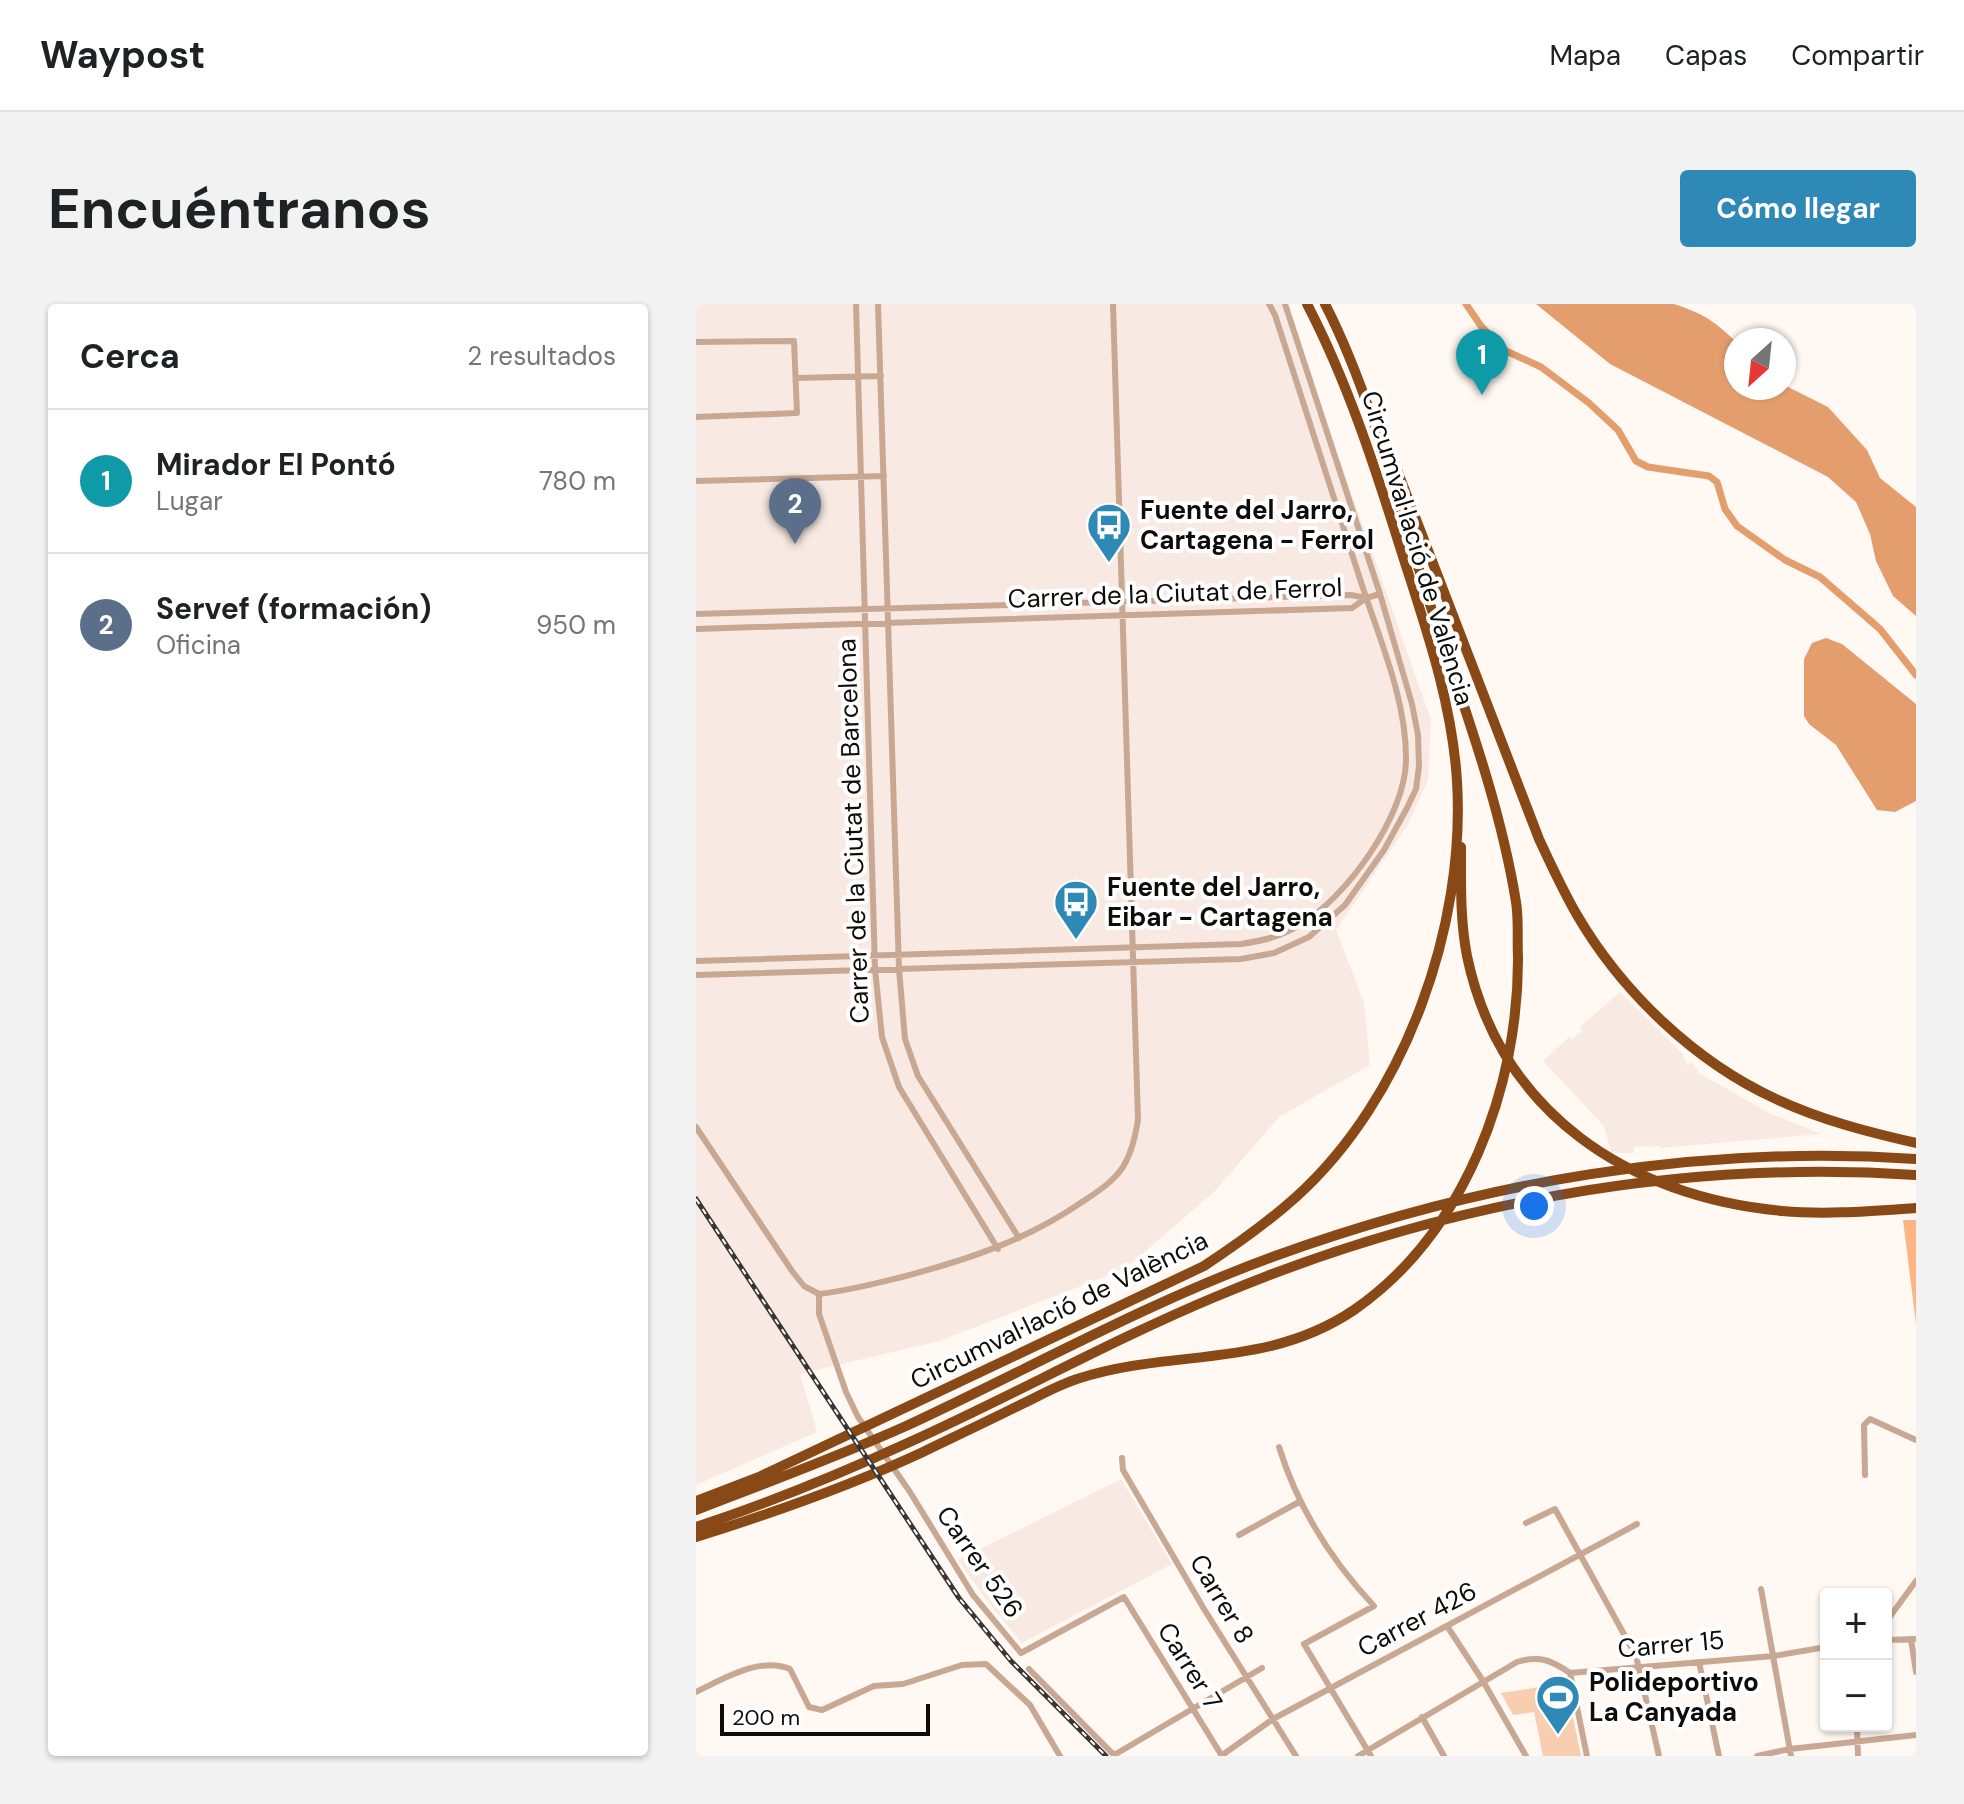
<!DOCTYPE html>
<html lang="es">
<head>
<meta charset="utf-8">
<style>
	:root { --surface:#fff; --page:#f2f2f2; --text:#202124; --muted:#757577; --line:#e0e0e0; --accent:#2e89b6 }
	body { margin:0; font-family:"DM Sans",sans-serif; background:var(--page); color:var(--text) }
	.controls { position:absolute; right:24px; bottom:24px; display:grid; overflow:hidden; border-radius:8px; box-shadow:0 2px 6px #0004 }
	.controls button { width:72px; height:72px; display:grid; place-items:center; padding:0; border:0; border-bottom:2px solid var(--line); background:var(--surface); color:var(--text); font:40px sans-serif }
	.compass { position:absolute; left:1028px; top:24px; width:72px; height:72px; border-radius:50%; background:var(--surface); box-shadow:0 2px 6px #0004; rotate:207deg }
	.scale { position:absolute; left:24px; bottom:20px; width:210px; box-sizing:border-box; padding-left:8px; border:4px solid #0e0c0a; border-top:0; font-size:22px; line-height:28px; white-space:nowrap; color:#0e0c0a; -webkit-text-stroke:6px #fff; paint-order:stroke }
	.you { position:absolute; left:838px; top:902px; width:28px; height:28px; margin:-20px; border:6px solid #fff; border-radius:50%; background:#1a73e8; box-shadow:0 0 0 12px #1a73e833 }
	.badge { display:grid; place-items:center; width:52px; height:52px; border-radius:50%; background:var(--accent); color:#fff; font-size:26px; font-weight:700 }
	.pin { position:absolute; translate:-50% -66px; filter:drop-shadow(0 2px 4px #0008) }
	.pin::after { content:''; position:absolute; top:42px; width:28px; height:24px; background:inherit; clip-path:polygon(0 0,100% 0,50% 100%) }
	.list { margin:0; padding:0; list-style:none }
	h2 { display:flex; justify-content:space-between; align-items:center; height:104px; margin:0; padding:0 32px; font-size:34px }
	h2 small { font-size:26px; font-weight:400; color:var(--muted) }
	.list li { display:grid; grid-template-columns:52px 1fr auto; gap:24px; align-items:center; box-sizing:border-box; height:144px; padding:0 32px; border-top:2px solid var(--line) }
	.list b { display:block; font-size:30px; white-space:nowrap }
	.list p { margin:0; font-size:26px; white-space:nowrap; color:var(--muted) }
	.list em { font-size:26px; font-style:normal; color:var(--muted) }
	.map { position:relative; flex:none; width:1220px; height:1452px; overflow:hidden; border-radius:8px }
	header { display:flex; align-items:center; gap:48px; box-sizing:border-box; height:112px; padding:0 40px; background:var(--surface); border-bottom:2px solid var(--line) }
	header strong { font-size:38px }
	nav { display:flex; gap:44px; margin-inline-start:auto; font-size:28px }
	.intro { display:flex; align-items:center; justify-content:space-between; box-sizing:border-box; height:192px; padding:0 48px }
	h1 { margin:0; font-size:56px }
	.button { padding:20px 36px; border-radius:8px; background:var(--accent); color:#fff; font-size:28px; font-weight:700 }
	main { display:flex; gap:48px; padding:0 48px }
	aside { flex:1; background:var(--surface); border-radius:8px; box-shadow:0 2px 6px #0004 }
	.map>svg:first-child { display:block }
	.built { fill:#f8eae2 }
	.green { fill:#f8cdb0 }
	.forest { fill:#fdb584 }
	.water { fill:#e49e6d }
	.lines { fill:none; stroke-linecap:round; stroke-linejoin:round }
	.canal { stroke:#e49e6d; stroke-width:7 }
	.street { stroke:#c8a893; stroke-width:6 }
	.highway { stroke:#884916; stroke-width:10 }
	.rail-casing { stroke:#383532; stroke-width:5 }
	.rail { stroke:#fff; stroke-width:2; stroke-dasharray:6; stroke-linecap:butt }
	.labels { text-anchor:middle; stroke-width:8; stroke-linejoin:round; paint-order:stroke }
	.poi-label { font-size:26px; font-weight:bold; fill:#0e0c0a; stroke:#fff; text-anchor:start }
	.street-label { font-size:26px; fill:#0e0c0a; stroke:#fff }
</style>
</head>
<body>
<header>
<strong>Waypost</strong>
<nav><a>Mapa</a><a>Capas</a><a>Compartir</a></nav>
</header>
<div class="intro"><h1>Encuéntranos</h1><a class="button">Cómo llegar</a></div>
<main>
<aside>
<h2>Cerca<small>2 resultados</small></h2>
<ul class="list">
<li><span class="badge" style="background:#0f9aa8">1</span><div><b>Mirador El Pontó</b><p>Lugar</p></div><em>780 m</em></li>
<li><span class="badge" style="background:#5c6f8a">2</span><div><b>Servef (formación)</b><p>Oficina</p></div><em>950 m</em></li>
</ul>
</aside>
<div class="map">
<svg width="1220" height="1452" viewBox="0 0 1220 1452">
	<rect width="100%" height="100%" fill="#fff8f3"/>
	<path class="built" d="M 0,0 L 589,0 L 735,416 L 732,476 L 711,522 L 640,626 L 668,699 L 674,761 L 583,813 L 519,887 L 429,965 L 243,1037 L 104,1070 L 121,1128 L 0,1181 Z
		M 924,688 L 987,750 L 990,759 L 992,761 L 995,758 L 1000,763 L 1003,769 L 1075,810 L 1125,830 L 964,844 L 963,842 L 938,843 L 938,849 L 916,849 L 907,821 L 847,757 L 873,733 L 875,736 L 886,727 L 884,723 Z
		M 425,1175 L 476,1260 L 326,1339 L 288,1293 L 262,1256 Z"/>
	<path class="green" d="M 870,1379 L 885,1452 L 847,1452 L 838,1408 L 817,1411 L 805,1389 Z"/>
	<path class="forest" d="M 1207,916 L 1220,916 L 1220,1020 Z"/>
	<path class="water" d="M 840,0 L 978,0 C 1007,10 1018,16 1040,38 L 1040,84 L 1088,84 L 1088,81 L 1132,103 L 1171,146 L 1184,174 L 1220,203 L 1220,312 L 1197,292 L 1180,257 L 1174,230 L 1160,198 L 1132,173 L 914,60 Z
		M 1130,334 L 1146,340 L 1220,400 L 1220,497 L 1199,508 L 1181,506 L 1140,441 L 1113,420 L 1108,412 L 1108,355 L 1116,339 Z"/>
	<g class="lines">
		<path class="canal" d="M 770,0 L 785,22 L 808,46 L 845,63 L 893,99 L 922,126 L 940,157 L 952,163 L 1013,172 L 1021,178 L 1029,205 L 1041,222 L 1089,256 L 1124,273 L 1184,325 L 1220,371"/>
		<path class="street" d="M 160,0 L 179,665 L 186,733 L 203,783 L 302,945
			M 182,0 L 203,665 L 209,735 L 222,772 L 323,934
			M 0,38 L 98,37 L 101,109 L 0,113
			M 100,74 L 185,72
			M 0,177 L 188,172
			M 0,310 L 655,291 L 670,294
			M 0,325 L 656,304 L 670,294 L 684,290
			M 0,657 L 545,640 C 565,637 584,633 602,622 C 650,595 711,510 710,454 C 710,394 683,334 665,278 C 636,189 608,100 579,11 L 573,0
			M 0,671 L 545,655 L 578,649 L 613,633 L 649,601 L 688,546 L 711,504 L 720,485 L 723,462 L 722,431 L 716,400 L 684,290 L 589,0
			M 0,823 L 96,967 L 108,982 L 123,990
			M 123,990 C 151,987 178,980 206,973 C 271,956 331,936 386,898 C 401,888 417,878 427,863 C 436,848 439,833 442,816 L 417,0
			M 123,990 L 123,1010 L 150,1088 L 162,1113 L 214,1188 L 277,1291 L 325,1349 L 428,1293 L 526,1452
			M 583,1143 C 602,1204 634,1255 678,1302 L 608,1340 L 675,1452
			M 426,1154 L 427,1166 L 508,1305 L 600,1452
			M 1169,1171 L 1168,1121 L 1174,1115 L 1220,1136
			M 830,1219 L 859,1205 L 940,1352 L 963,1452
			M 543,1231 L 603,1198
			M 1065,1285 L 1095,1452
			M 1190,1318 L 1220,1277
			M 751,1322 L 787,1377 L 830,1452
			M 1215,1335 L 1220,1368
			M 1190,1336 L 1220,1335
			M 1003,1358 L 1023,1452
			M 333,1365 L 418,1451
			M 874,1369 L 891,1452
			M 0,1388 C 27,1375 64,1352 94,1365 L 113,1403 L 126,1406 L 178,1382 L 207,1380 L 266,1361 L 290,1360 L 334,1401 L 364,1452
			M 726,1413 L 748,1452
			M 1161,1422 L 1162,1452
			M 418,1451 L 566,1364
			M 525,1452 L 577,1415 L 941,1220
			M 662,1452 L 821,1358 C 843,1351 855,1356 874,1369 L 1078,1352 L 1130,1343
			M 1061,1452 L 1094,1445 L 1220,1431"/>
		<path class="highway" d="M 678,106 L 843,535 C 855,561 867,587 881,611 C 926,688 999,758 1080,795 C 1125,816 1172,828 1220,839
			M 765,543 C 765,579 764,616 771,652 C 804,809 933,893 1086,907 C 1131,911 1176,907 1220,904
			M 0,1197 L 63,1173 L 508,962 C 540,941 571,919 600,893 C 709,795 770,622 761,477 C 756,396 728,319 704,243 C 678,160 651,77 611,0
			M 0,1206 C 70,1179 141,1153 210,1122 C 333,1065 452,998 579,952 C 783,878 1003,840 1220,855
			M 0,1223 C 73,1199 146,1169 216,1137 C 318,1091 416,1036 519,993 C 739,900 982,855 1220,871
			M 0,1233 C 77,1209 154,1182 227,1148 C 260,1132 292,1117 324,1101 C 343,1092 362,1081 381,1075 C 475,1044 569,1066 658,1006 C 769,929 823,783 822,652 C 821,635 823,616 820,598 C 803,493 763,390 730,288 C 700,193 674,88 629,0"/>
		<g class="rail-casing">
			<path id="rail" d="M 0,895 L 263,1294 L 315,1357 L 410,1452"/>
		</g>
		<use href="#rail" class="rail"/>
	</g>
	<defs>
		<g id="bus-pin" transform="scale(2.3)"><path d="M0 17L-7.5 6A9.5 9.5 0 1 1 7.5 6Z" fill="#2e89b6" stroke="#fff"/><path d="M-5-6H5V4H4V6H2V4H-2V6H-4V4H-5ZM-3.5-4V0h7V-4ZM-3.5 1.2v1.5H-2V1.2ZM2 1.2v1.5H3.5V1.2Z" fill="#fff"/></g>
		<g id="stadium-pin" transform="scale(2.3)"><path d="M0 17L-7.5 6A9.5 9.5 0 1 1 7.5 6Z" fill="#2e89b6" stroke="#fff"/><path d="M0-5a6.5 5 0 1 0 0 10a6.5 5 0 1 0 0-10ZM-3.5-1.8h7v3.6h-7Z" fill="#fff"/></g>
	</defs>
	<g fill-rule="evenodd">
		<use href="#bus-pin" x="413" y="221"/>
		<use href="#bus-pin" x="380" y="598"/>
		<use href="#stadium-pin" x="862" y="1393"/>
	</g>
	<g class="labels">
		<g class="poi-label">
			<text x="444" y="215">Fuente del Jarro,<tspan x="444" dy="30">Cartagena - Ferrol</tspan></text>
			<text x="411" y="592">Fuente del Jarro,<tspan x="411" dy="30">Eibar - Cartagena</tspan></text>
			<text x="893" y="1387">Polideportivo<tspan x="893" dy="30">La Canyada</tspan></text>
		</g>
		<g class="street-label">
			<text transform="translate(722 244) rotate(73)" y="9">Circumval·lació de València</text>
			<text transform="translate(479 289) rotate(-2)" y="9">Carrer de la Ciutat de Ferrol</text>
			<text transform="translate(157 527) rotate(-92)" y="9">Carrer de la Ciutat de Barcelona</text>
			<text transform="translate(363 1006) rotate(-26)" y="9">Circumval·lació de València</text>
			<text transform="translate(284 1258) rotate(55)" y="9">Carrer 526</text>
			<text transform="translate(526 1295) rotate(59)" y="9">Carrer 8</text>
			<text transform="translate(721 1315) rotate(-28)" y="9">Carrer 426</text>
			<text transform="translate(975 1340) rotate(-5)" y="9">Carrer 15</text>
			<text transform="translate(494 1362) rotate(58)" y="9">Carrer 7</text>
		</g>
	</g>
</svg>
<div class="controls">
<button>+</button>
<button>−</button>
</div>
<svg class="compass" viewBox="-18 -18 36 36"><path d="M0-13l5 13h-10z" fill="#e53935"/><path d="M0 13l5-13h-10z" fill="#757577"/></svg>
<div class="scale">200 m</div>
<div class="you"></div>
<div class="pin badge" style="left:786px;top:91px;background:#0f9aa8">1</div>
<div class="pin badge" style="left:99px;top:240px;background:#5c6f8a">2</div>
</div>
</main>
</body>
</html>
